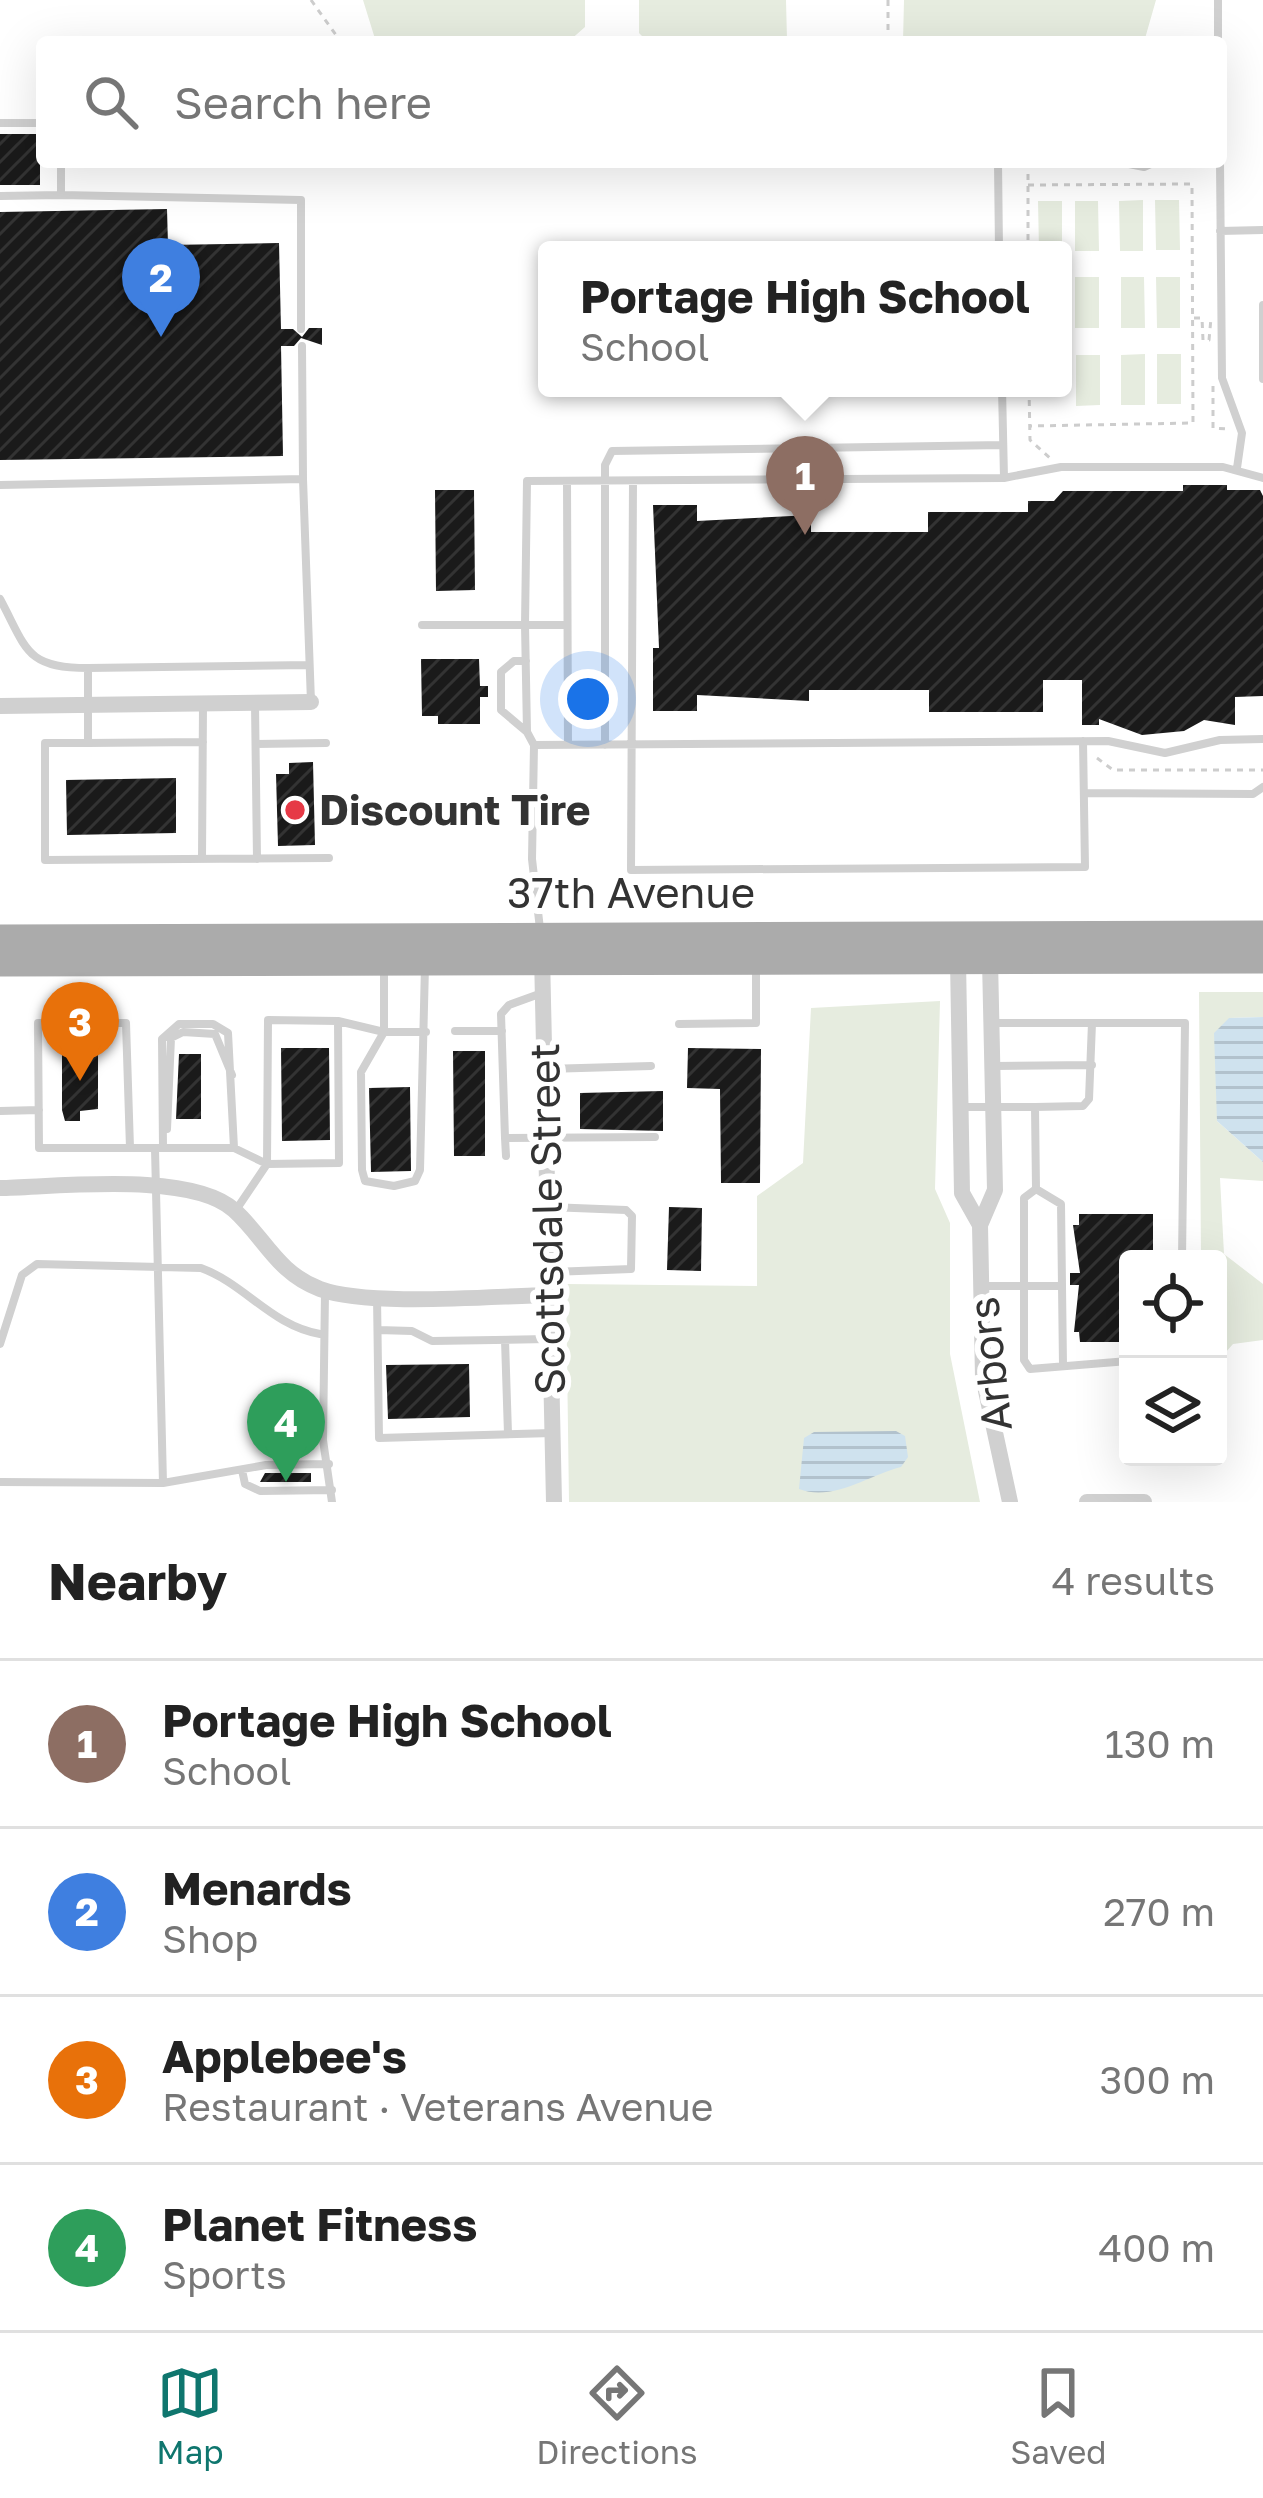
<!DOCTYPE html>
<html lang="en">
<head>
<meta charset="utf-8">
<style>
	:root { --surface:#fff; --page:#f6f6f6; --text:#222; --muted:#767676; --line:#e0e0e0; --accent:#0f766e }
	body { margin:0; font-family:"Golos Text",sans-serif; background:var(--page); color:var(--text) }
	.controls { position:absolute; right:36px; bottom:36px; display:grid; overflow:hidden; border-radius:12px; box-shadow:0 12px 48px #0002 }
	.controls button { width:108px; height:108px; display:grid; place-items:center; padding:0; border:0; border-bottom:3px solid var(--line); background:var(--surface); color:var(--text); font:60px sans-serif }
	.you { position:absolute; left:588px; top:699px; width:42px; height:42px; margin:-30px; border:9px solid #fff; border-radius:50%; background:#1a73e8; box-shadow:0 0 0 18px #1a73e833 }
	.badge { display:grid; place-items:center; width:78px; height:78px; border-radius:50%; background:var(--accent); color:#fff; font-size:39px; font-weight:700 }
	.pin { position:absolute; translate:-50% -99px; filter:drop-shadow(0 3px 6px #0008) }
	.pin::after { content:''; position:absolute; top:63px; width:42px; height:36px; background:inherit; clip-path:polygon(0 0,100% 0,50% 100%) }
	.popup { position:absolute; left:538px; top:241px; width:534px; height:156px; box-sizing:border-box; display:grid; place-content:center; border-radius:12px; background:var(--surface); filter:drop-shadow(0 3px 9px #0005); font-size:39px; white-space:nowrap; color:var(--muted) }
	.popup b { font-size:45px; color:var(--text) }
	.popup::after { content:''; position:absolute; left:50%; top:100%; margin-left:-24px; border:24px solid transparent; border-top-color:var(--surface) }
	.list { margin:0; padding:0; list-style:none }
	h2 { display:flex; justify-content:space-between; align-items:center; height:156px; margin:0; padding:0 48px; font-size:51px }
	h2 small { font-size:39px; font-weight:400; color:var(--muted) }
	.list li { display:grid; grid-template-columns:78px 1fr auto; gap:36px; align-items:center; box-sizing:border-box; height:168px; padding:0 48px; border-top:3px solid var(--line) }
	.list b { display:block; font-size:45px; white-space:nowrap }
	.list p { margin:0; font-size:39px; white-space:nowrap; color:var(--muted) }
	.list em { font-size:39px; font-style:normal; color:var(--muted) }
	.icon { flex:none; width:66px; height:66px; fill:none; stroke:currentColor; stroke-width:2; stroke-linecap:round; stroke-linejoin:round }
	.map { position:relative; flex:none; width:1263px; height:1502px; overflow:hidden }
	.search { position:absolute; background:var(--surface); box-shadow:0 12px 48px #0002; left:36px; right:36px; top:36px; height:132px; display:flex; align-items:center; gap:30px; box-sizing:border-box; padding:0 42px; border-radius:12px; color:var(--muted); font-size:45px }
	.sheet { height:828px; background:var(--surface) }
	nav { display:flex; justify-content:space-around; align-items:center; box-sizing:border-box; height:168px; border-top:3px solid var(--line); background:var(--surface); font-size:33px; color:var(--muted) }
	nav a { display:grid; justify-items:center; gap:6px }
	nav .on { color:var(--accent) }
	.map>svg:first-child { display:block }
	.green { fill:#e6ecdf }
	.water { fill:url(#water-rules) }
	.building { fill:url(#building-hatch) }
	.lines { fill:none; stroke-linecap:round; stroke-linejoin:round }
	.path { stroke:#cdcdcd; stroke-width:3; stroke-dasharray:6 6; stroke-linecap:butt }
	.lane { stroke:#d0d0d0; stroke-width:8 }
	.street { stroke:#d0d0d0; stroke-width:16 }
	.primary { stroke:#ababab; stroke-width:27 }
	.poi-dot { fill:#e63946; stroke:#fff; stroke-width:4.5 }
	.labels { text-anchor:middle; stroke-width:12; stroke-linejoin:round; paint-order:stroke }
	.poi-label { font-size:42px; font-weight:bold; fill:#333; stroke:#fff; text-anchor:start }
	.street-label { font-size:42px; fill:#333; stroke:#fff }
</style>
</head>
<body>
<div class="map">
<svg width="1263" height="1502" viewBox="0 0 1263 1502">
	<defs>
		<pattern id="water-rules" width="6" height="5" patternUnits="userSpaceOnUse" patternTransform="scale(3)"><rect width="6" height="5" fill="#cfe2ee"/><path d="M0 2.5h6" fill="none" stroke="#b2c2cd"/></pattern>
		<pattern id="building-hatch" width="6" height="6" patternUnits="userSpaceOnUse" patternTransform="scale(3)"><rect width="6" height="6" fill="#1a1a1a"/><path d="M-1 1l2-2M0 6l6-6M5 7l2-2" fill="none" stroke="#333"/></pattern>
	</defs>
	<rect width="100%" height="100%" fill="#fff"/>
	<path class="green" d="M 363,0 L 585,0 L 585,27 L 568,42 L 376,42 Z
		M 639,0 L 786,0 L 787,40 L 647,41 L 639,33 Z
		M 904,0 L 1156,0 L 1144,42 L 903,42 Z
		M 1143,200 L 1143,251 L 1120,251 L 1119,201 Z
		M 1155,200 L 1179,200 L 1180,250 L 1156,250 Z
		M 1038,201 L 1062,201 L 1062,250 L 1039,250 Z
		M 1075,201 L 1098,201 L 1099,251 L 1075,251 Z
		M 1075,277 L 1099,277 L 1099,328 L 1075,328 Z
		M 1121,277 L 1144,277 L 1145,328 L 1121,328 Z
		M 1156,277 L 1180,277 L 1180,328 L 1157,328 Z
		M 1145,354 L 1145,405 L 1121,405 L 1121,355 Z
		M 1157,354 L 1181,354 L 1181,404 L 1157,404 Z
		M 1076,355 L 1100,355 L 1100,405 L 1076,406 Z
		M 1199,992 L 1263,992 L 1263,1017 L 1229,1018 L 1217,1121 L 1263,1162 L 1263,1181 L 1220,1178 L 1224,1254 L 1263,1284 L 1263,1340 L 1233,1344 L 1218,1361 L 1218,1259 L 1201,1259 Z
		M 940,1001 L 935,1189 L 950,1223 L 950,1354 L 980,1502 L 569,1502 L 566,1284 L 757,1286 L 757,1196 L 803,1163 L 811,1008 Z"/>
	<path class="water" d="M 1263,1017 L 1263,1162 L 1217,1121 L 1214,1033 L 1229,1018 Z
		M 896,1431 L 905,1436 L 908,1457 L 901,1467 C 869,1475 833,1502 799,1489 L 804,1438 L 814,1432 Z"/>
	<path class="building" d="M 0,134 L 40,134 L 40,185 L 0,185 Z
		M 167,209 L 168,245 L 279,243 L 281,329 L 293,329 L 302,337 L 309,328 L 322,328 L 322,345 L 301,338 L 294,346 L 281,346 L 283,456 L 0,460 L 0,212 Z
		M 1183,485 L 1227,485 L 1227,490 L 1260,490 L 1263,496 L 1263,696 L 1235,697 L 1235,725 L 1204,720 L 1184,731 L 1142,735 L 1099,719 L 1099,725 L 1082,725 L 1082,680 L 1043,680 L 1043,712 L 929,712 L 929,690 L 809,690 L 809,701 L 697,695 L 697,711 L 653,711 L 653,648 L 659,648 L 653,505 L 697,505 L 697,521 L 811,515 L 811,532 L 928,532 L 928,512 L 1028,512 L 1028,501 L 1054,501 L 1063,491 L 1183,491 Z
		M 435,490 L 474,490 L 475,590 L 436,591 Z
		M 421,659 L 479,659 L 480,686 L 488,686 L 488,697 L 480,697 L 480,724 L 438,724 L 438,716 L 422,716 Z
		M 313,762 L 315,845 L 278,846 L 276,774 L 289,774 L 289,763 Z
		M 176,778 L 176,833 L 67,835 L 66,780 Z
		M 281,1048 L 329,1048 L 330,1140 L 282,1141 Z
		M 688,1048 L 761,1049 L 760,1183 L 721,1183 L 720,1089 L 687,1088 Z
		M 453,1051 L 485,1051 L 485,1156 L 454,1156 Z
		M 62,1053 L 98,1053 L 98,1109 L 80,1111 L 80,1121 L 65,1121 L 62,1110 Z
		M 179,1054 L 201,1054 L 201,1119 L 176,1119 Z
		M 410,1087 L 411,1171 L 371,1172 L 369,1088 Z
		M 663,1091 L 663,1131 L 580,1129 L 580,1093 Z
		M 669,1207 L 702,1208 L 701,1271 L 667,1270 Z
		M 1079,1214 L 1153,1214 L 1153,1256 L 1128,1259 L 1128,1342 L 1080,1342 L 1079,1332 L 1074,1332 L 1079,1285 L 1070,1285 L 1070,1273 L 1080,1273 L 1073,1225 L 1079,1225 Z
		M 469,1364 L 470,1417 L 388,1419 L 386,1365 Z
		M 265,1473 L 311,1473 L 311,1482 L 260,1482 Z"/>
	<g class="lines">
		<path class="path" d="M 311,0 L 341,42
			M 888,0 L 888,42
			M 1028,162 L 1028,250
			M 1028,185 L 1192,184 L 1193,423 L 1030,426
			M 1194,318 L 1202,318 L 1203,340 L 1209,340 L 1211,318
			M 1213,386 L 1213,428 L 1227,429
			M 1029,388 L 1030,440 L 1052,460
			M 1097,758 L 1113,770 L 1263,770"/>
		<path class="lane" d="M 1218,0 L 1218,42
			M 0,123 L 42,123
			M 61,162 L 61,195 L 301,200 L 301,329
			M 998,162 L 999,250
			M 1119,162 L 1144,167 L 1155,162
			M 1220,162 L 1222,378 L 1242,433 L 1237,468
			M 0,196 L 61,195
			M 1220,231 L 1263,230
			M 1263,305 L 1263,379
			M 302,346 L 303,479
			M 1002,388 L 1004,478
			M 567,481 L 568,745
			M 633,481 L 631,870 L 1085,867 L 1083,741
			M 0,485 L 303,479 L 311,702
			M 0,599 C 27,649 25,668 88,668 L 88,743 L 45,743 L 45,860 L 329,858
			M 422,625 L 525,625 L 527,732 L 534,745
			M 567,625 L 525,625 L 527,481 L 1004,478 L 1061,467 L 1223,467 L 1263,478
			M 526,661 L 514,661 L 501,672 L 501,710 L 527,732
			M 88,668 L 309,665
			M 255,704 L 257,859
			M 88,743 L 203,742
			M 256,744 L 326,743
			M 605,745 L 605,465 L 612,451 L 1003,445
			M 1084,793 L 1253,794 L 1263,787
			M 202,859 L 203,705
			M 540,929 L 532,859 L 534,745 L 1108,741 L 1165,753 L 1220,740 L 1263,739
			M 384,968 L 384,1032 L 361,1072 L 362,1170 L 365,1181 L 394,1186 L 415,1181 L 420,1170 L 425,966
			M 542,993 L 509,1005 L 501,1014 L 505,1138 L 655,1137
			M 338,1021 L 384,1032 L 426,1032
			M 993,1023 L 1185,1023 L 1182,1259
			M 679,1024 L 756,1023 L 756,969
			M 455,1031 L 502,1031
			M 994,1066 L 1092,1065
			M 546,1069 L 651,1066
			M 962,1107 L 1035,1107 L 1036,1189 L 1024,1198 L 1024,1360 L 1030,1369 L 1128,1361
			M 1035,1107 L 1083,1106 L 1089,1099 L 1092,1023
			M 0,1111 L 39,1110
			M 167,1129 L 171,1038 L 183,1032 L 215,1034 L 232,1075
			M 505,1138 L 506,1156
			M 130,1148 L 126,1023 L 38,1023 L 39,1148 L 234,1148 L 267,1164 L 339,1163 L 338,1021 L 268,1020 L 267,1164 L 236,1210
			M 163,1148 L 162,1039 L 179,1024 L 213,1024 L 228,1033 L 234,1148
			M 155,1149 L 163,1483
			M 549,1207 L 626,1210 L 632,1216 L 631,1269 L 552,1272
			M 982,1286 L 1062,1286 L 1061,1204 L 1036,1189
			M 1062,1286 L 1063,1366
			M 325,1293 L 323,1440 L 332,1502
			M 377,1297 L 379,1438 L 552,1433
			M 378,1330 L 412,1331 L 432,1341 L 548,1339
			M 505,1340 L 508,1434
			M 0,1344 L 22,1275 L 37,1264 L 201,1268 C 245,1284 272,1326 320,1334
			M 242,1470 L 245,1484 L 260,1491 L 332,1490
			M 0,1482 L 163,1483 L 266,1465 L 329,1464"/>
		<path class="street" d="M 0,706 L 311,702
			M 542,955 L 554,1502
			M 958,960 L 962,1193 L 980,1225
			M 990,960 L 995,1190 L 980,1225 L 983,1377 L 1010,1502
			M 0,1188 C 57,1187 191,1171 234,1210 C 265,1238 277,1273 320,1289 C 369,1307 493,1296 549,1295
			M 1087,1502 L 1144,1502"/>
		<path class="primary" d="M 0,938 L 1263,934
			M 0,963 L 1263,960"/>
	</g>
	<circle class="poi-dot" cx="295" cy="810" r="12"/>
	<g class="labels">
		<g class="poi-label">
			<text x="319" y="825">Discount Tire</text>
		</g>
		<g class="street-label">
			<text x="631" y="908">37th Avenue</text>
			<text transform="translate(547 1219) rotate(-91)" y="15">Scottsdale Street</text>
			<text transform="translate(990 1364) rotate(-96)" y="15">Arbors</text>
		</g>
	</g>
</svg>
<div class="controls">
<button><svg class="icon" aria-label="locate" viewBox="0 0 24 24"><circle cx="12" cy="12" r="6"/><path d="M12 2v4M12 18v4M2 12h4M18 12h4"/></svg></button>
<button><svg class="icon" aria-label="layers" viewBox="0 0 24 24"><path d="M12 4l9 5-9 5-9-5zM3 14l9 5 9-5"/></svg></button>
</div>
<div class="you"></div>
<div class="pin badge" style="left:805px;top:535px;background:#8d6e63">1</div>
<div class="popup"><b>Portage High School</b>School</div>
<div class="pin badge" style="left:161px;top:337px;background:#3f7fe0">2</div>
<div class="pin badge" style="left:80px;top:1081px;background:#e8710a">3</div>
<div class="pin badge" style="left:286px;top:1482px;background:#2e9e5b">4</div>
<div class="search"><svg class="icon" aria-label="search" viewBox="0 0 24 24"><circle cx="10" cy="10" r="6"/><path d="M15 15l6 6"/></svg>Search here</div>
</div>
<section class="sheet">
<h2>Nearby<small>4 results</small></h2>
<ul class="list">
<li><span class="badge" style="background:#8d6e63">1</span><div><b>Portage High School</b><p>School</p></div><em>130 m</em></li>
<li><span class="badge" style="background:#3f7fe0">2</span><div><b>Menards</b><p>Shop</p></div><em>270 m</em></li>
<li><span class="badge" style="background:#e8710a">3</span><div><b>Applebee's</b><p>Restaurant · Veterans Avenue</p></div><em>300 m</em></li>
<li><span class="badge" style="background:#2e9e5b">4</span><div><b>Planet Fitness</b><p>Sports</p></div><em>400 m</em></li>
</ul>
</section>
<nav>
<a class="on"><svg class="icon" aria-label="map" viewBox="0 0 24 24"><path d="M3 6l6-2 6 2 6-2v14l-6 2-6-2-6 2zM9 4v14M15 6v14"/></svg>Map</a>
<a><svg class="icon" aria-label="directions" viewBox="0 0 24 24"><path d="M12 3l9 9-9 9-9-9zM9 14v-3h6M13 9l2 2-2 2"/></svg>Directions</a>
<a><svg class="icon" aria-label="saved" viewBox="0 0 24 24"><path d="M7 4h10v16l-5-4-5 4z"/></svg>Saved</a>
</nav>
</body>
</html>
